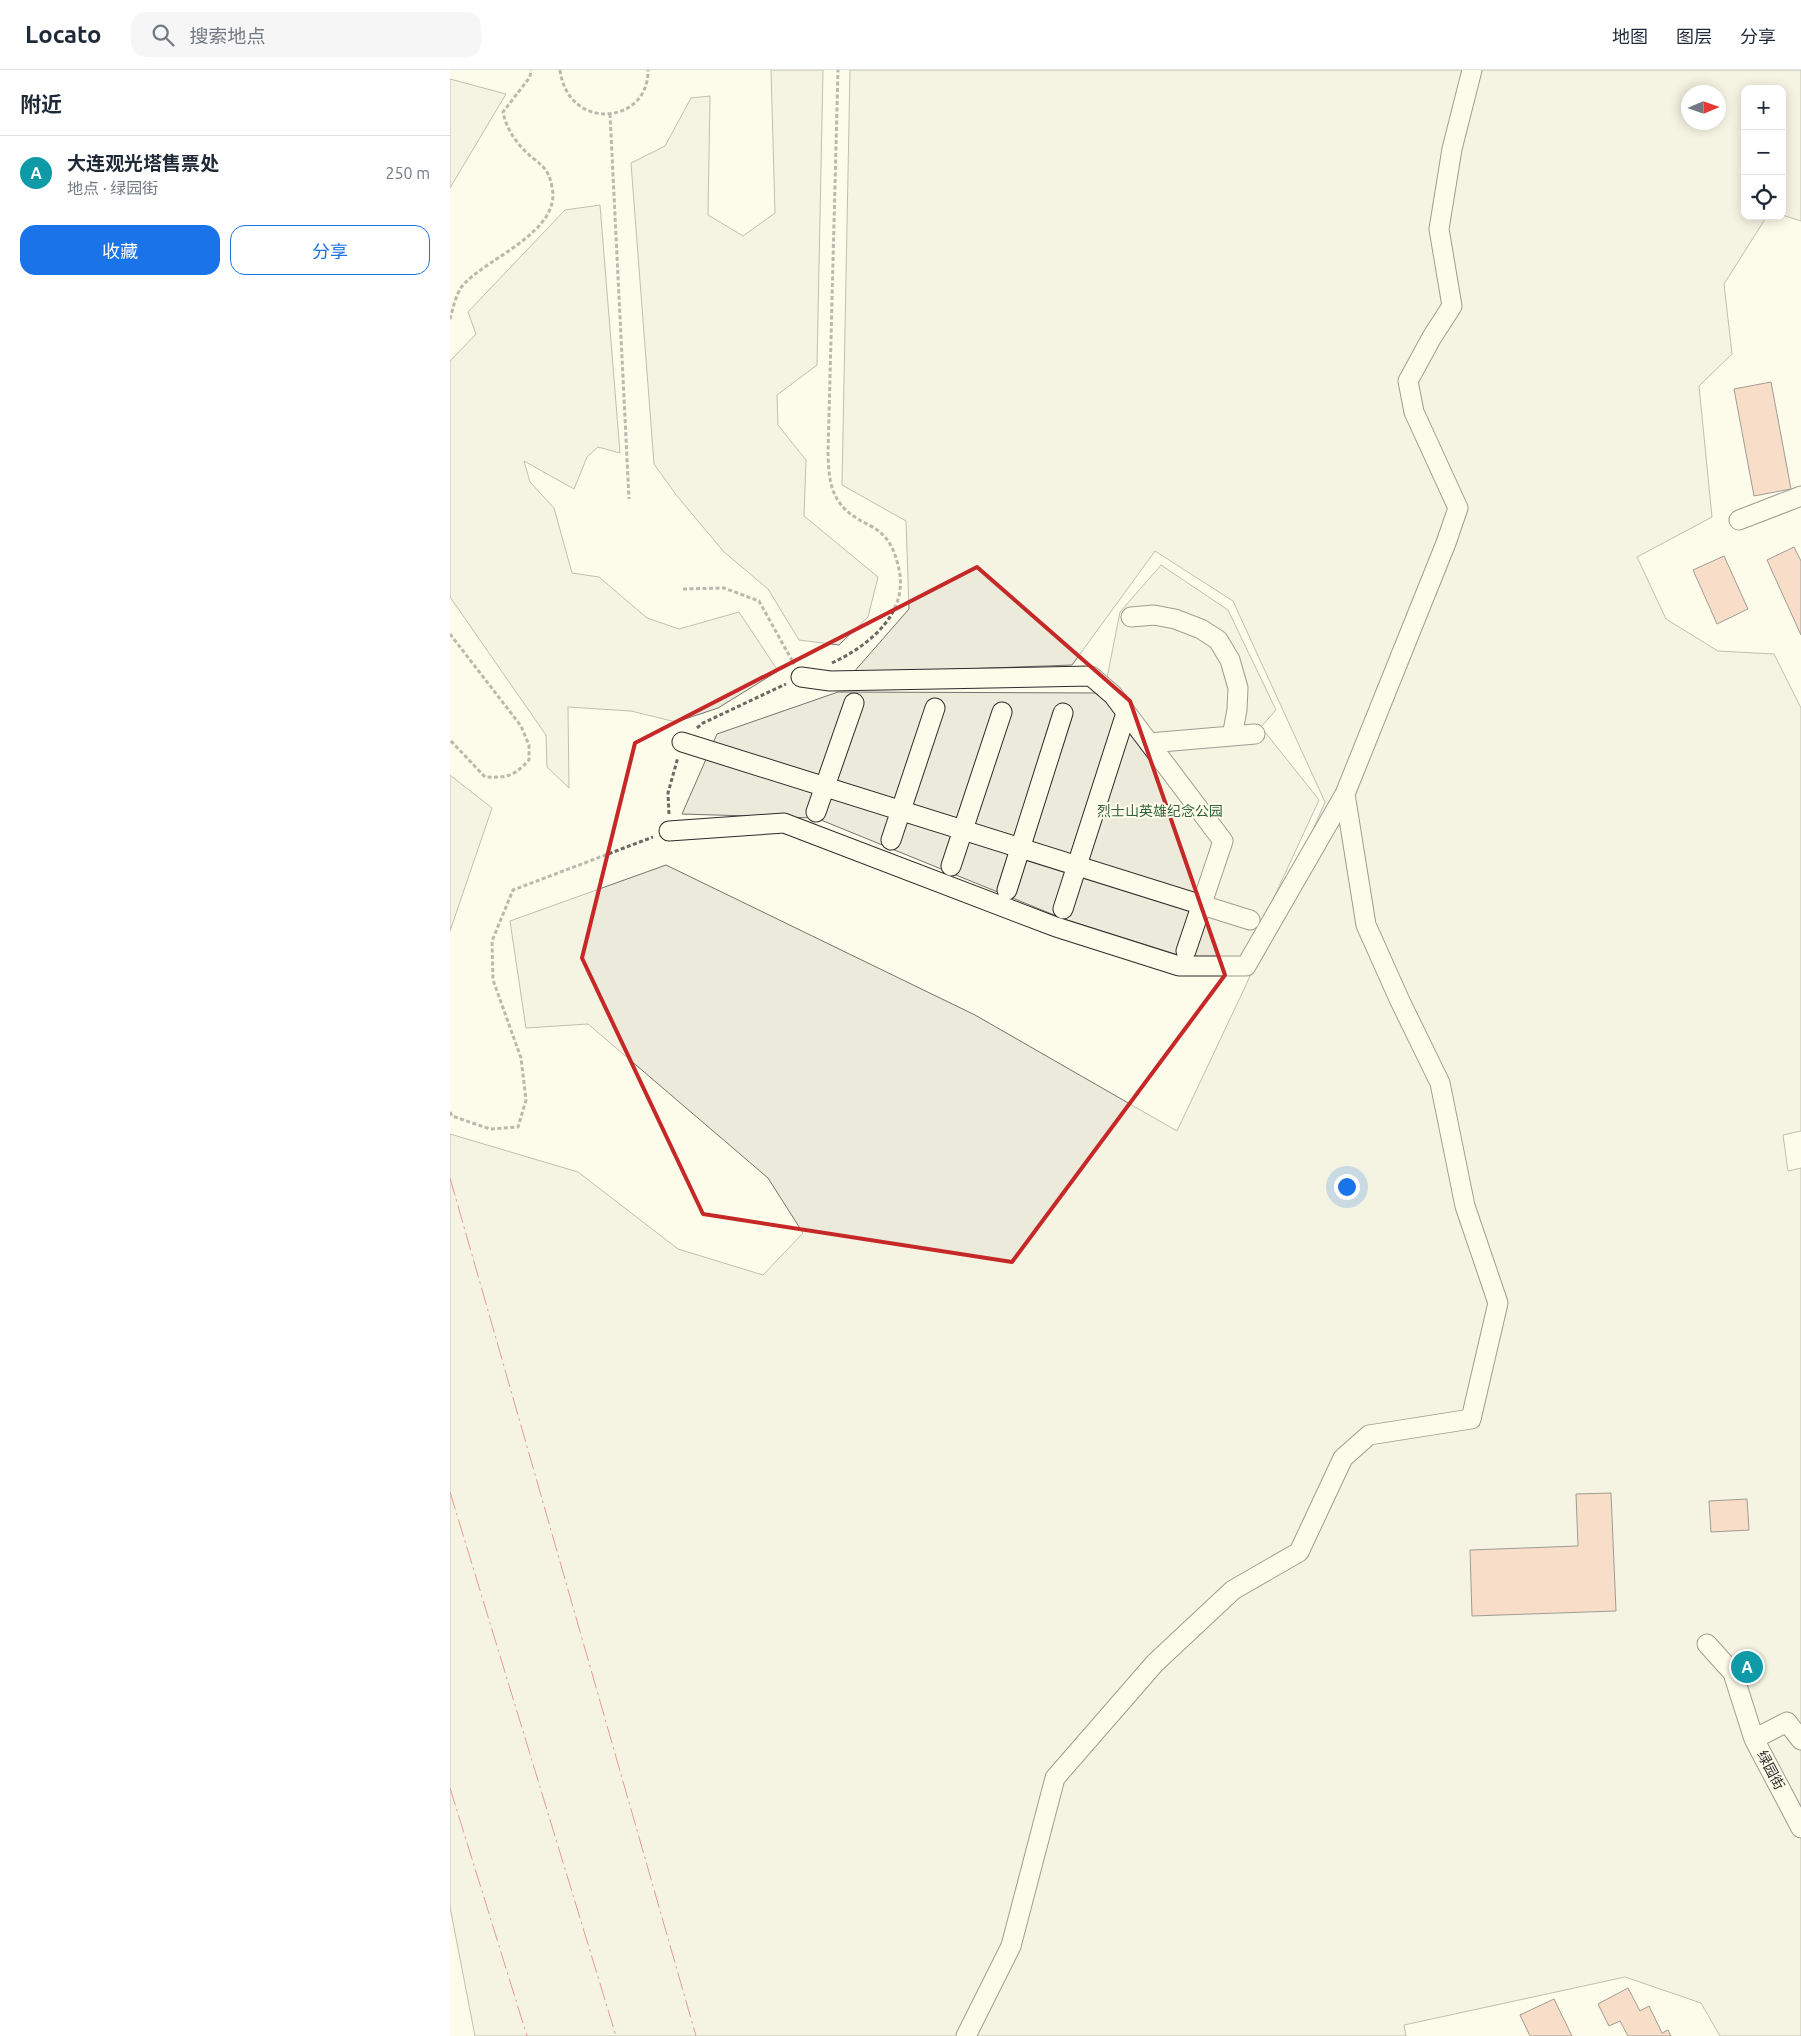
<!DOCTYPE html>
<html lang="zh">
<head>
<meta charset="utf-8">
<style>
	:root { --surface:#fff; --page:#f6f6f7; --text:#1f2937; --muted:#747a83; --line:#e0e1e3; --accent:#1a73e8 }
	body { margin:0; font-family:Ubuntu,"Noto Sans SC",sans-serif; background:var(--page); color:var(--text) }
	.controls { position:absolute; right:15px; top:15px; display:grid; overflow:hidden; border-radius:10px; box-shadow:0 2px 12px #0003 }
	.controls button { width:45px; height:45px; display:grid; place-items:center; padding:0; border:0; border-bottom:1px solid var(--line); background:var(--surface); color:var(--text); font:25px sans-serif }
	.compass { position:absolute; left:1231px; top:15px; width:45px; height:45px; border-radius:50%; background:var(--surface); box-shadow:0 2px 12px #0003; rotate:88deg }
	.you { position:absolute; left:896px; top:1116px; width:18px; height:18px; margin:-12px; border:4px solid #fff; border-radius:50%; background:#1a73e8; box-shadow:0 0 0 8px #1a73e833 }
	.badge { display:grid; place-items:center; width:32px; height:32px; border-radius:50%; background:var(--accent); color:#fff; font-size:16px; font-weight:700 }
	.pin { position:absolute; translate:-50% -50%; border:2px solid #fff; box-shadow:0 1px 5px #0006 }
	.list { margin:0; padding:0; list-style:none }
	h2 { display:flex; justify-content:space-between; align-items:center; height:65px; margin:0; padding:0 20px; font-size:21px }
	h2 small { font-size:16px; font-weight:400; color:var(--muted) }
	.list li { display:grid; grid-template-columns:32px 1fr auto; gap:15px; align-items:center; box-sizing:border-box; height:75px; padding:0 20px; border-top:1px solid var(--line) }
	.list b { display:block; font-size:19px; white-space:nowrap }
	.list p { margin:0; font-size:16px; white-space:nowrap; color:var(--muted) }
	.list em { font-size:16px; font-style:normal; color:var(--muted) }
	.actions { display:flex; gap:10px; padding:15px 20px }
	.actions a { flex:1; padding:11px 0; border:1px solid var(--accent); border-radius:15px; text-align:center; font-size:18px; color:var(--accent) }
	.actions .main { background:var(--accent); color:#fff }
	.icon { flex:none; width:28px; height:28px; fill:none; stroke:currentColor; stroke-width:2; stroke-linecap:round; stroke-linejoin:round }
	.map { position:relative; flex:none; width:1351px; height:1966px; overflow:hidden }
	header { display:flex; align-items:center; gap:30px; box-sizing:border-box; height:70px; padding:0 25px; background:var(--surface); border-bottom:1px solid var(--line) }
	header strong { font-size:24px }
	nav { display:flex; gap:28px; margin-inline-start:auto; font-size:18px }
	.search { width:350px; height:45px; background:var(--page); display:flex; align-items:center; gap:12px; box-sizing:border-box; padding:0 18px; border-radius:15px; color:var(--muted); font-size:19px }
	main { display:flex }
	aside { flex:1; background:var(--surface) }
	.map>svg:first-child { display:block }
	.green { fill:#ecebdb; stroke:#74746e; fill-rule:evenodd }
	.building { fill:#f2b8a0; stroke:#2b2b2b }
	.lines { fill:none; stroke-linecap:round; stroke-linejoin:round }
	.minor-casing { stroke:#2b2b2b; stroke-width:21 }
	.path { stroke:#6a6964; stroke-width:3; stroke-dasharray:4 2.5; stroke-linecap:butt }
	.minor { stroke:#fdfbea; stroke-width:19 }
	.power { stroke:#c62828; stroke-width:1; stroke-dasharray:18 4 2.5 4; stroke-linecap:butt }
	.marked { fill:none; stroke:#c62828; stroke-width:4; stroke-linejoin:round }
	.labels { text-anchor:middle; stroke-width:4; stroke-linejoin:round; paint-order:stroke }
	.park-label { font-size:14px; fill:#34623c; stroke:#fdfbea }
	.street-label { font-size:14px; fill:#2b2b2b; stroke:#fdfbea }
</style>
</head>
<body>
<header>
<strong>Locato</strong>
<div class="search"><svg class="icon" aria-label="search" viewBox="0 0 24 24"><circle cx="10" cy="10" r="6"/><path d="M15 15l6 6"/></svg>搜索地点</div>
<nav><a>地图</a><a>图层</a><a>分享</a></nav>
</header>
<main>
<aside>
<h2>附近<small></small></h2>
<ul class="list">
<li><span class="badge" style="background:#0f9aa8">A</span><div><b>大连观光塔售票处</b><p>地点 · 绿园街</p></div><em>250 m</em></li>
</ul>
<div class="actions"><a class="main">收藏</a><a>分享</a></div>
</aside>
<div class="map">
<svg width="1351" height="1966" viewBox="0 0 1351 1966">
	<rect width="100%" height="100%" fill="#fdfbea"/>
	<path class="green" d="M 321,0 L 373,0 L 367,295 L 327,325 L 328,355 L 356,390 L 354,446 L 428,507 L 418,547 L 389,575 L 349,570 L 318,519 L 274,482 L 227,426 L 204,394 L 181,93 L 215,76 L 241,28 L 260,26 L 258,145 L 293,166 L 325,143 Z
		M 400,0 L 1351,0 L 1351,151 L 1332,145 L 1332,19 L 1295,19 L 1295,146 L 1317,146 L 1274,214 L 1282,284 L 1249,316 L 1262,447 L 1187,487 L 1216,549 L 1268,581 L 1324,584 L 1351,638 L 1351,1061 L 1333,1065 L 1338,1101 L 1351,1098 L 1351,1966 L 1270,1966 L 1251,1933 L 1175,1907 L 954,1955 L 956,1966 L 25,1966 L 0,1837 L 0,1064 L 128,1102 L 228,1179 L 313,1205 L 353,1163 L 318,1108 L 138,954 L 76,958 L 60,851 L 216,795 L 525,945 L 727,1061 L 796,915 L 875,732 L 783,531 L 705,481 L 622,595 L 403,603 L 459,539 L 456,451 L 392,415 ZM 1238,22 L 1268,22 L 1268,52 L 1238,52 Z
		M 0,9 L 56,24 L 0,118 Z
		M 150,135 L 170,383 L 148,377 L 137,387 L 124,419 L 74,391 L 80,412 L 104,438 L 122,503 L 149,507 L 197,548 L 229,559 L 289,542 L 328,601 L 268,638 L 226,652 L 181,641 L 118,637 L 119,718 L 97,697 L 96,665 L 0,527 L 0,291 L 26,264 L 18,242 L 115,140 Z
		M 711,495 L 778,540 L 826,640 L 811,657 L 869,730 L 796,888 L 744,890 L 614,849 L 366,748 L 232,744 L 267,664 L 388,622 L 654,623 L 670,542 Z
		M 0,705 L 42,738 L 0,861 Z"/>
	<path class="building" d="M 1321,312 L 1341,419 L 1304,426 L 1284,319 Z
		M 1344,477 L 1351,491 L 1351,565 L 1317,490 Z
		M 1274,486 L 1298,539 L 1267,554 L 1243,500 Z
		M 1161,1423 L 1166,1541 L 1022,1546 L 1020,1480 L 1128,1476 L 1126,1424 Z
		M 1297,1429 L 1299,1460 L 1261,1462 L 1259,1431 Z
		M 1295,1582 L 1312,1603 L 1302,1613 L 1282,1591 Z
		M 1178,1918 L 1190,1941 L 1199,1936 L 1212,1963 L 1218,1960 L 1221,1966 L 1178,1966 L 1170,1951 L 1159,1956 L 1148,1934 Z
		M 1104,1929 L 1122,1966 L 1080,1966 L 1070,1945 Z"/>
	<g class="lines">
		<g class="minor-casing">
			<path id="minor" d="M 1289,450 L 1351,426
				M 681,547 L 704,545 L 725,549 L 751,559 L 768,570 L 780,590 L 788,618 L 787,640 L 782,666
				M 351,607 L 380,611 L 641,606 L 663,625 L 773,771 L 736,881
				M 232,672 L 800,850
				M 699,673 L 805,664
				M 366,742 L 404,633
				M 219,761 L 334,753 L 606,857 L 729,896 L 796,896 L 895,724 L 996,473 L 1008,438 L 964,342 L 958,311 L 982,267 L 1002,236 L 989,159 L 1002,79 L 1022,0
				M 441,770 L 485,638
				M 501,796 L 552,642
				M 557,820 L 613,643
				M 613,839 L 676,643
				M 1257,1574 L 1283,1603 L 1304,1669
				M 1351,1670 L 1337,1652 L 1304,1669 L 1351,1758
				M 516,1966 L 561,1876 L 605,1708 L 705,1593 L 783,1520 L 849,1482 L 893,1388 L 919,1365 L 1021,1349 L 1048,1233 L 1015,1136 L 990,1013 L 950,931 L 916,855 L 895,724"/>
		</g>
		<path class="path" d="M 110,0 C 118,62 199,55 198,0
			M 160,44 L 179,429
			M 0,249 C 3,239 6,222 14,214 C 39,187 112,161 102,117 C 98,95 89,95 75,81 C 64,70 56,57 53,42 L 80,7 L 81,0
			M 233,519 L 274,518 L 309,531 L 344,594
			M 0,564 L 71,656 L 79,675 L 79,690 C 64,706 58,708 35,707 L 0,670
			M 382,593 C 420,575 461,542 448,495 C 445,484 442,474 433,465 C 427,458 416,454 408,449 C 381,433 379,412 378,384 L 388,0
			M 247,658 L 253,653 L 336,614
			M 219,744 L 218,723 L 228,687
			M 0,1042 L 2,1046 L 40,1059 L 68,1057 L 76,1030 L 71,988 L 43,910 L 42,871 L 63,820 L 203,767"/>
		<use href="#minor" class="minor"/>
		<path class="power" d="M 0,1108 L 246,1966
			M 0,1422 L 166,1966
			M 0,1718 L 77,1966"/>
	</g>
	<path d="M0 0H1351V1966H0ZM 527,497 L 680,631 L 775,905 L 562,1192 L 253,1144 L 132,888 L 185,673 Z" fill="#fdfbea" fill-opacity=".55" fill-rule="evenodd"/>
	<path class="marked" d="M 527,497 L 680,631 L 775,905 L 562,1192 L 253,1144 L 132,888 L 185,673 Z"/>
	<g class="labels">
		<g class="park-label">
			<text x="710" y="746">烈士山英雄纪念公园</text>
		</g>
		<g class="street-label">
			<text transform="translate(1321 1700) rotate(62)" y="5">绿园街</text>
		</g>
	</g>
</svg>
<div class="controls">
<button>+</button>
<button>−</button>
<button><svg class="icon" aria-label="locate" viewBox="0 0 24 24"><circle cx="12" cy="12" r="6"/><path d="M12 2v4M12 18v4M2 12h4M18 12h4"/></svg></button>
</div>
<svg class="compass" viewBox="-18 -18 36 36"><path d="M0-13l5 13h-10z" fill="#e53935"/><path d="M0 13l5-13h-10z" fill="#747a83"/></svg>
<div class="you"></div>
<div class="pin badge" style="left:1297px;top:1597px;background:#0f9aa8">A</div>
</div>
</main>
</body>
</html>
